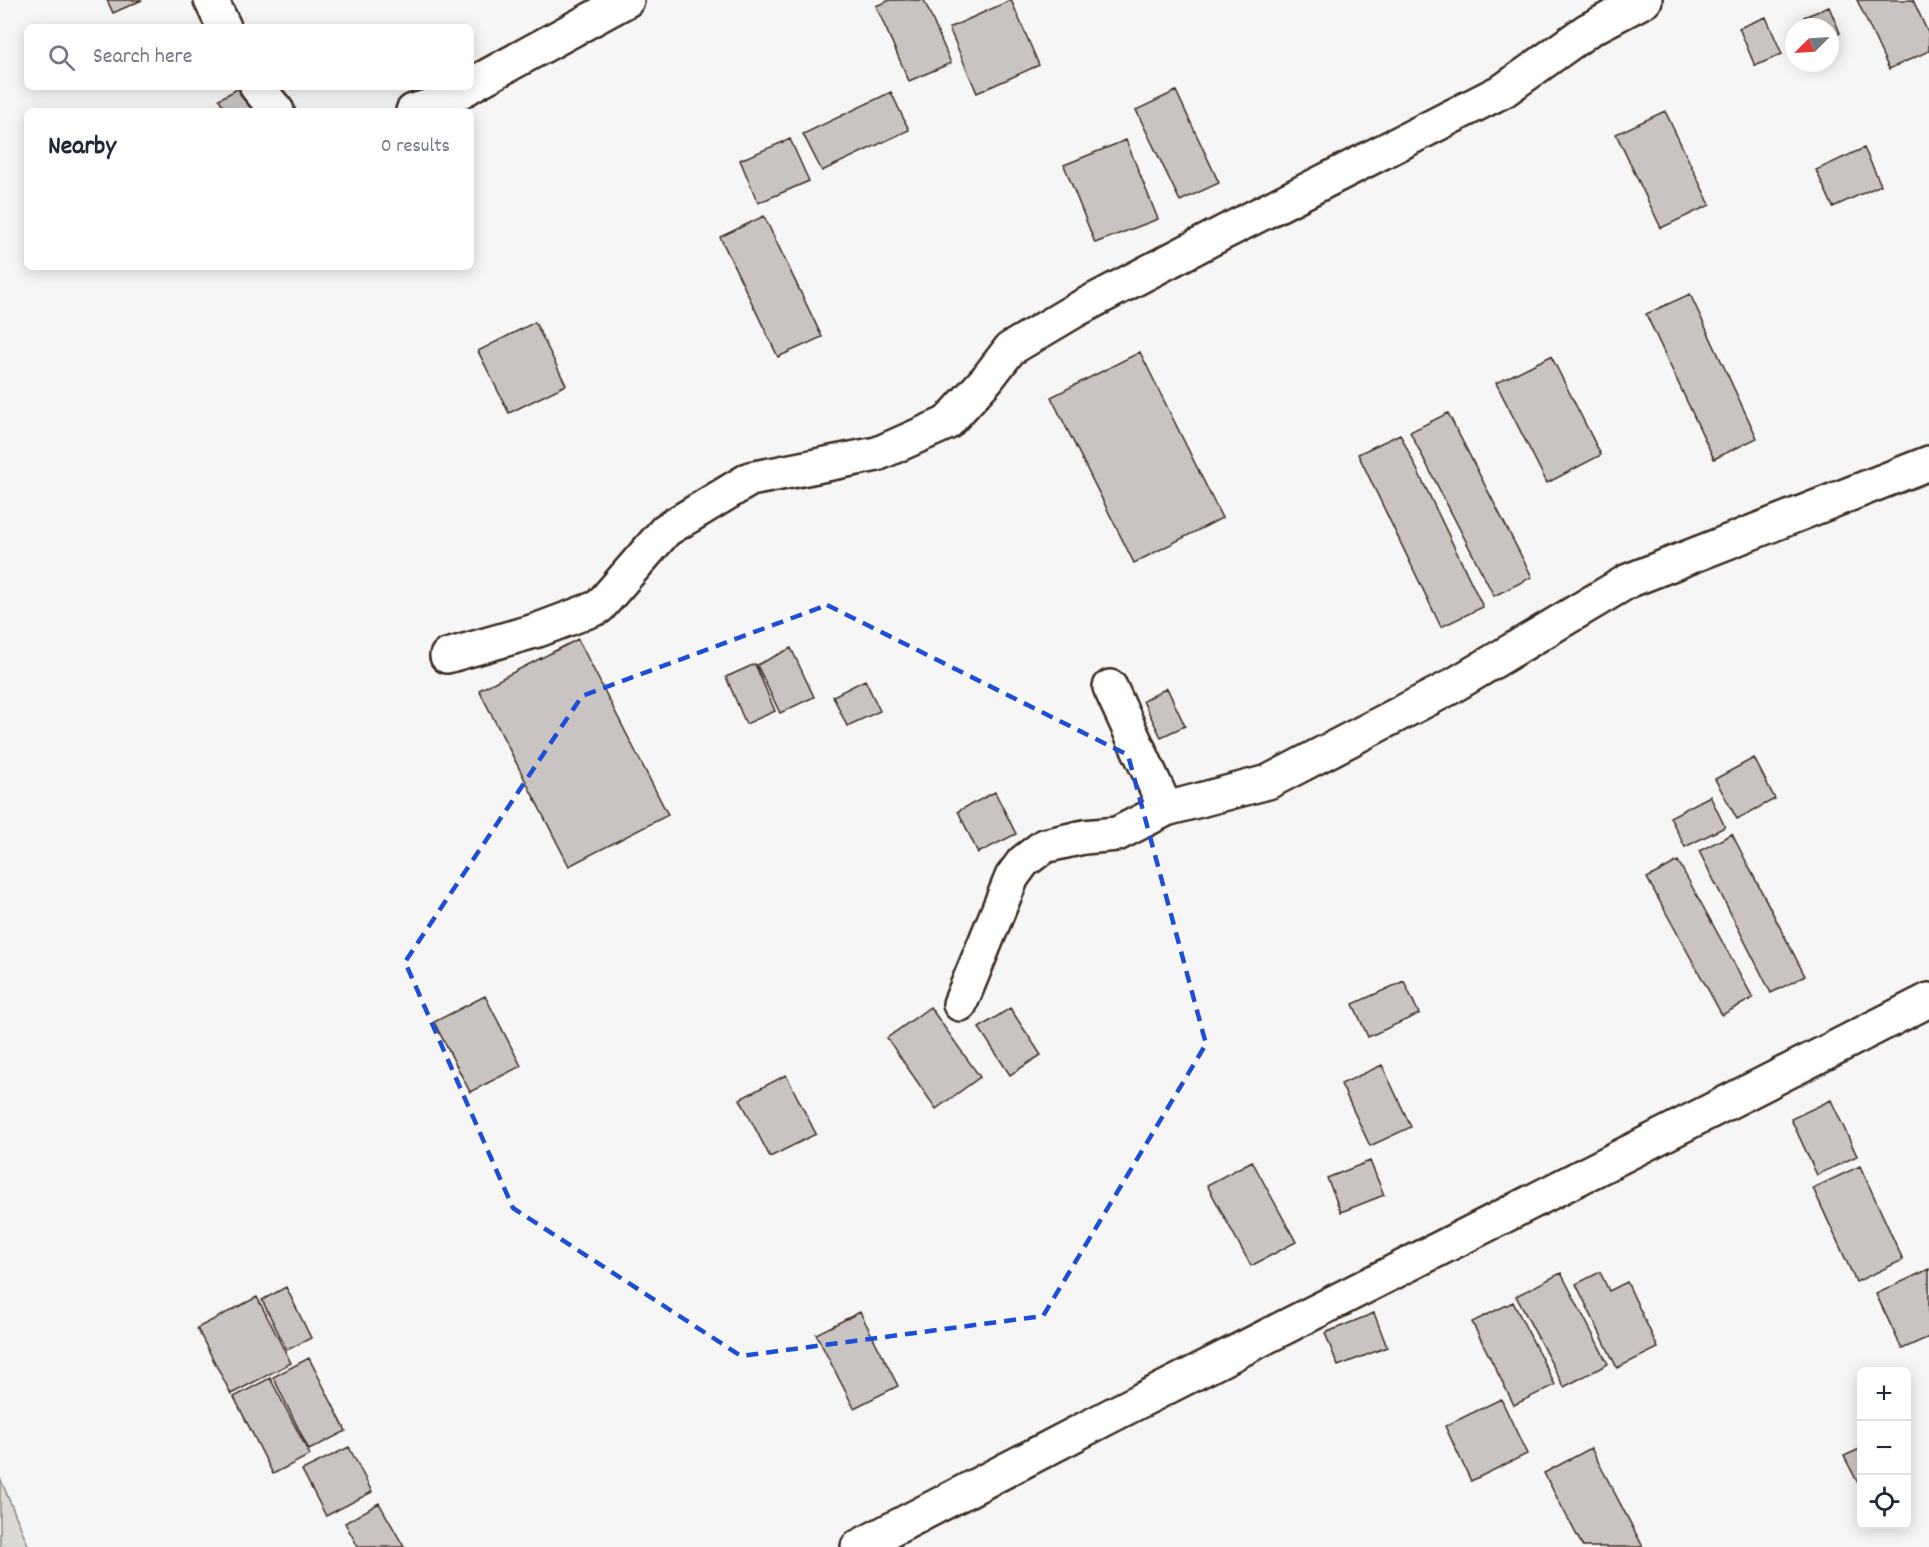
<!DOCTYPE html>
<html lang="en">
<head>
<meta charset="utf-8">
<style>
	:root { --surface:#fff; --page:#f2f2f3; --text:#1f2937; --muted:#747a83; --line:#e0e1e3 }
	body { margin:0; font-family:Dekko,sans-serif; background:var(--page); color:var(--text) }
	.controls { position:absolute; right:18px; bottom:18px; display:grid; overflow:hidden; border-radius:9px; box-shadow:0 3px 15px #0003 }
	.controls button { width:54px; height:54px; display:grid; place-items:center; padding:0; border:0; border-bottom:2px solid var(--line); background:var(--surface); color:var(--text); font:30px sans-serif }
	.compass { position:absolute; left:1785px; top:18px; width:54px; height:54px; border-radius:50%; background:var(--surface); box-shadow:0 3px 15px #0003; rotate:246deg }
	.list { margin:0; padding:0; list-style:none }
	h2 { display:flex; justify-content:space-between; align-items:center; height:78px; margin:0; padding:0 24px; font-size:26px }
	h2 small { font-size:20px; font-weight:400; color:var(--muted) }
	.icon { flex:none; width:33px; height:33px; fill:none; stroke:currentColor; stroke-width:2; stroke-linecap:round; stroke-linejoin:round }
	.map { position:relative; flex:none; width:1929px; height:1547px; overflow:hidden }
	.search { position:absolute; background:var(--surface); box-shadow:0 3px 15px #0003; left:24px; top:24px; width:450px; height:66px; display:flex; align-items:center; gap:15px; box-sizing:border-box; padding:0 21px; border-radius:9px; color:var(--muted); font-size:22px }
	.panel { position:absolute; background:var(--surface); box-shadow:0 3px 15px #0003; left:24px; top:108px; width:450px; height:162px; border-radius:9px }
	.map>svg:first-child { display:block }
	.green { fill:#dbd9d6; stroke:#8b827a; stroke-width:1.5 }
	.building { fill:#c9c3c1; stroke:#3b2a1e; stroke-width:1.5 }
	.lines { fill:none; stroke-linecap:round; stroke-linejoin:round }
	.minor-casing { stroke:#3b2a1e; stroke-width:38 }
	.minor { stroke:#fff; stroke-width:33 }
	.marked { fill:none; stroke:#1d4ed8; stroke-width:4.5; stroke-dasharray:12 8; stroke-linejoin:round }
</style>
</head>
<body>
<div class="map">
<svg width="1929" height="1547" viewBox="0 0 1929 1547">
	<rect width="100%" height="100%" fill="#f7f6f6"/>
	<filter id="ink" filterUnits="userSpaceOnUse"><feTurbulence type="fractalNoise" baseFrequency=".0167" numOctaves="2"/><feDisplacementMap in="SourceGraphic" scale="12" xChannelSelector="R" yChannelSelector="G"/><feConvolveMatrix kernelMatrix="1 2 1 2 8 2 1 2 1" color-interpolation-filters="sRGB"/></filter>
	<g filter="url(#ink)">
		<path class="green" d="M 0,1478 L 29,1547 L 0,1547 Z"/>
		<path class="building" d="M 107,0 L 142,0 L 113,13 Z
			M 890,0 L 924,0 L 951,63 L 909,81 L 876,6 Z
			M 1011,0 L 1039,65 L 977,93 L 949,28 Z
			M 1857,0 L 1913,0 L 1929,35 L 1929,51 L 1889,69 Z
			M 1829,7 L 1840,33 L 1830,37 L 1830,27 L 1808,27 L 1804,17 Z
			M 1766,17 L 1782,54 L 1755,66 L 1739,28 Z
			M 241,87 L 252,87 L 265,111 L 226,111 L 219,99 Z
			M 1176,91 L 1219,183 L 1180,201 L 1136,110 Z
			M 891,92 L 909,130 L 822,171 L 803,134 Z
			M 1665,111 L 1710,205 L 1661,228 L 1616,134 Z
			M 790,139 L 809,181 L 758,203 L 740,160 Z
			M 1126,140 L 1158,219 L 1095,243 L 1064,165 Z
			M 1864,148 L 1881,185 L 1833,207 L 1816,170 Z
			M 764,216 L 822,337 L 778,357 L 720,237 Z
			M 1690,294 L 1757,438 L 1714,459 L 1646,314 Z
			M 535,322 L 566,385 L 509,413 L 478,351 Z
			M 1140,352 L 1222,518 L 1134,563 L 1051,397 Z
			M 1551,356 L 1601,455 L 1547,483 L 1496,383 Z
			M 1448,413 L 1532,577 L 1494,596 L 1410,432 Z
			M 1400,434 L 1483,607 L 1441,627 L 1358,454 Z
			M 578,639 L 668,815 L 569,866 L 479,690 Z
			M 791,648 L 814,697 L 780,713 L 757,665 Z
			M 755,664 L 775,711 L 746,724 L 726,677 Z
			M 865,680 L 880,711 L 847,726 L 833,696 Z
			M 1167,688 L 1185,726 L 1161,737 L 1143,701 Z
			M 1754,758 L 1775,799 L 1737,819 L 1715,779 Z
			M 995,792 L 1016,834 L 978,853 L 958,811 Z
			M 1710,796 L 1725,827 L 1685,847 L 1670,817 Z
			M 1732,834 L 1805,976 L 1771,993 L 1699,851 Z
			M 1678,861 L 1753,998 L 1722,1015 L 1647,878 Z
			M 1404,981 L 1419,1014 L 1368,1037 L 1353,1004 Z
			M 485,996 L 521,1066 L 470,1092 L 434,1022 Z
			M 930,1007 L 980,1077 L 936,1109 L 887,1038 Z
			M 1010,1008 L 1041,1055 L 1010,1075 L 979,1028 Z
			M 1382,1065 L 1411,1127 L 1370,1146 L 1341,1084 Z
			M 786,1075 L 816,1134 L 770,1157 L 740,1099 Z
			M 1831,1100 L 1857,1156 L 1817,1175 L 1791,1119 Z
			M 1252,1161 L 1296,1242 L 1251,1266 L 1207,1185 Z
			M 1370,1161 L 1384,1195 L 1341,1212 L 1327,1178 Z
			M 1860,1166 L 1903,1260 L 1856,1282 L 1813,1188 Z
			M 1929,1269 L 1929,1337 L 1902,1349 L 1876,1294 Z
			M 1600,1272 L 1609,1291 L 1627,1282 L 1658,1348 L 1617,1368 L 1576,1284 Z
			M 1561,1273 L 1608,1364 L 1564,1387 L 1516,1296 Z
			M 286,1287 L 311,1338 L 287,1350 L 262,1300 Z
			M 257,1297 L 291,1363 L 231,1394 L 197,1328 Z
			M 1513,1302 L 1555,1385 L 1514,1405 L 1472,1322 Z
			M 860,1312 L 898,1386 L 854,1408 L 816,1334 Z
			M 1374,1313 L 1387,1347 L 1338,1366 L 1325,1333 Z
			M 309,1358 L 346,1431 L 309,1450 L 273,1377 Z
			M 270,1378 L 310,1455 L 273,1474 L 234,1397 Z
			M 1501,1399 L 1527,1454 L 1471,1481 L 1445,1426 Z
			M 349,1447 L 372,1492 L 326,1516 L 302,1470 Z
			M 1591,1448 L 1643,1547 L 1583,1547 L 1544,1473 Z
			M 1862,1448 L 1862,1491 L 1844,1456 Z
			M 379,1503 L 404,1547 L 358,1547 L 345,1523 Z"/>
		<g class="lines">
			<g class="minor-casing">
				<path id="minor" d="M 211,0 L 224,27
					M 471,85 L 627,0
					M 257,87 L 277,111
					M 413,111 L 437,104 L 468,87
					M 447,656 L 538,630 L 599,607 L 666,530 L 750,479 L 877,454 L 947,423 L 987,379 L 1010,349 L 1074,311 L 1215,237 L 1504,90 L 1588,30 L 1645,0
					M 1110,687 L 1166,809
					M 960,1004 L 1012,877 L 1023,862 L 1044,846 L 1084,837 L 1117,834 L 1166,809 L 1268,782 L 1449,688 L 1628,581 L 1929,463
					M 858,1547 L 1112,1415 L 1929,1000"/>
			</g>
			<use href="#minor" class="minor"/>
		</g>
	</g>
	<path class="marked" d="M 827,605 L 1128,755 L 1206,1044 L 1043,1316 L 741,1356 L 513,1208 L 405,962 L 582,696 Z"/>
</svg>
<div class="controls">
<button>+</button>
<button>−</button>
<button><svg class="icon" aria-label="locate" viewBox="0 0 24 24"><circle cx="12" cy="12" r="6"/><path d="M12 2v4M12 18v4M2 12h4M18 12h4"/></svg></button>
</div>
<svg class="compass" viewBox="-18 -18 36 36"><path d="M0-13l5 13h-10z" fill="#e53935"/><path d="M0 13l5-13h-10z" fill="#747a83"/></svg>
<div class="search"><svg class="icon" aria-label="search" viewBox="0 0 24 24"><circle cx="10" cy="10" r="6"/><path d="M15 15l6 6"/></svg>Search here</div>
<section class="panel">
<h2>Nearby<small>0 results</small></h2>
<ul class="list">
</ul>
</section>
</div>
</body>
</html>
